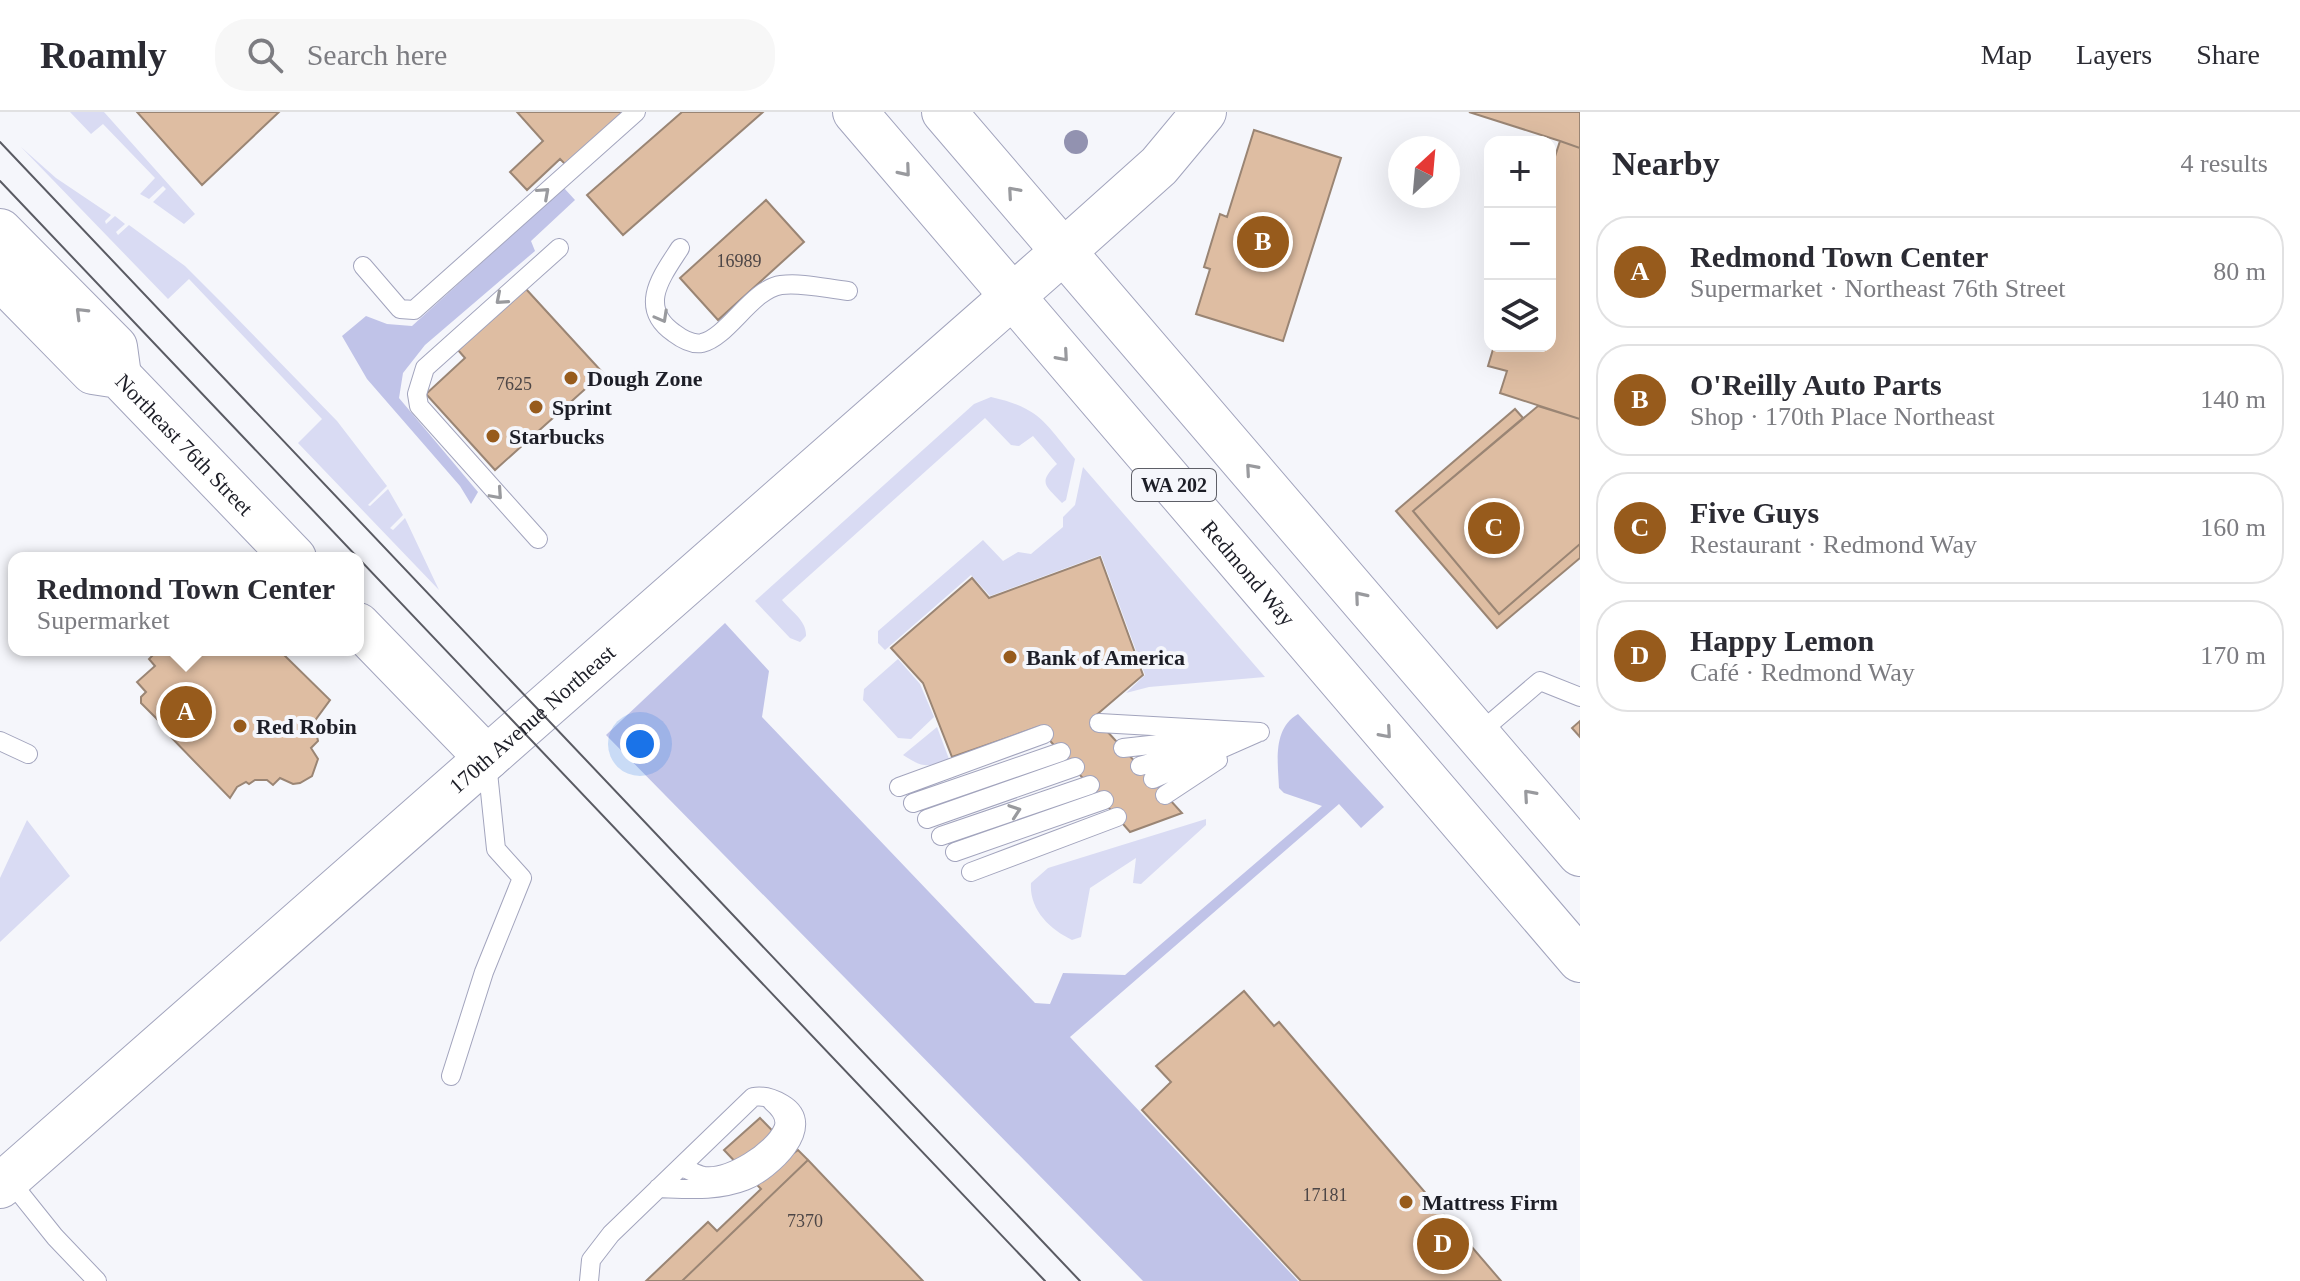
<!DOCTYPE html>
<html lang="en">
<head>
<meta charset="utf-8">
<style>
	:root { --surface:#fff; --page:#f7f7f7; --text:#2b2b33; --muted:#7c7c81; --line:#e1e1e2; --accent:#975b1c }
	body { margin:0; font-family:"Times New Roman",serif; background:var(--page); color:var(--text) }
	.controls { position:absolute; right:24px; top:24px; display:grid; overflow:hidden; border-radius:16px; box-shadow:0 8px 32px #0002 }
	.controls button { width:72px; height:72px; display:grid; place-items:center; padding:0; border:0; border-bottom:2px solid var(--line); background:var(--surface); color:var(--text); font:40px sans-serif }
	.compass { position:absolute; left:1388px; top:24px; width:72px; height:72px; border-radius:50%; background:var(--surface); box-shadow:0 8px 32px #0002; rotate:26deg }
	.you { position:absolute; left:640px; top:632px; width:28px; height:28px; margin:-20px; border:6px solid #fff; border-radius:50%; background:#1a73e8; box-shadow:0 0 0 12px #1a73e833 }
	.badge { display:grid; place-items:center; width:52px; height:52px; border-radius:50%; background:var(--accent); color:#fff; font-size:26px; font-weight:700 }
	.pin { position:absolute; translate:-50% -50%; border:4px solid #fff; box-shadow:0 2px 8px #0006 }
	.popup { position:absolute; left:8px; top:440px; width:356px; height:104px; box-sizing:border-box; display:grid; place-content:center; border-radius:16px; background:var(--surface); filter:drop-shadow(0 2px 6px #0005); font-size:26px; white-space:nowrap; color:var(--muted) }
	.popup b { font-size:30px; color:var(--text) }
	.popup::after { content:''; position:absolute; left:50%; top:100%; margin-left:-16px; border:16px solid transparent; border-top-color:var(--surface) }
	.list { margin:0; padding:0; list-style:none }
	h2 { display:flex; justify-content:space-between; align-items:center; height:104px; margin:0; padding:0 32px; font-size:34px }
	h2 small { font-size:26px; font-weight:400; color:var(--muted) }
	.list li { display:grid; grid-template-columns:52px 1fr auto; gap:24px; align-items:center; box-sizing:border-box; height:112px; margin:0 16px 16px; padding:0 16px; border:2px solid var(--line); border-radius:32px }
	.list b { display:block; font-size:30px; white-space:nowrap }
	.list p { margin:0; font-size:26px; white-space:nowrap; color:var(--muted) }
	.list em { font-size:26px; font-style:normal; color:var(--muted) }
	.icon { flex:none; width:44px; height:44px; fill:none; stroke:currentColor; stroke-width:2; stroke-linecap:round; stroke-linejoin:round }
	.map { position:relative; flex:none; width:1580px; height:1169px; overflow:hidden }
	header { display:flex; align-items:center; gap:48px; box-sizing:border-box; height:112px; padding:0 40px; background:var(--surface); border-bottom:2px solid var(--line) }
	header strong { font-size:38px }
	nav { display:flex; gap:44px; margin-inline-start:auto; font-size:28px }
	.search { width:560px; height:72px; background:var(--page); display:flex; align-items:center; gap:20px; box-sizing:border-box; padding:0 28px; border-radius:32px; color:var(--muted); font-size:30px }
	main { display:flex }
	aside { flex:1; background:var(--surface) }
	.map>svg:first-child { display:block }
	.green { fill:#d9dbf3 }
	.forest { fill:#c0c3e8 }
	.building { fill:#debda2; stroke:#9a8574; stroke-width:2 }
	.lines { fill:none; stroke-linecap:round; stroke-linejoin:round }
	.service-casing { stroke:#a2a4bd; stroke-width:20 }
	.tertiary-casing { stroke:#a2a4bd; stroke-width:46 }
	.secondary-casing { stroke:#a2a4bd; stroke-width:46 }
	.primary-casing { stroke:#a2a4bd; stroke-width:46 }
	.service { stroke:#fff; stroke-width:18 }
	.tertiary { stroke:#fff; stroke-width:44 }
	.secondary { stroke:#fff; stroke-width:44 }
	.primary { stroke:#fff; stroke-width:44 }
	.tram { stroke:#5a5b63; stroke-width:2 }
	.tree { fill:#9292b0 }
	.oneway { stroke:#999a9e }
	.poi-dot { fill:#975b1c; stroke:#f5f6fb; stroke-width:3 }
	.labels { text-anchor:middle; stroke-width:8; stroke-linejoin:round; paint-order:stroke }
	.number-label { font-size:18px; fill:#4d4646 }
	.shield { fill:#f5f6fb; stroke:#5e5f67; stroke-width:2 }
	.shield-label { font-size:20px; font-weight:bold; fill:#1d1e27 }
	.poi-label { font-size:22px; font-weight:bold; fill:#1d1e27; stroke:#f5f6fb; text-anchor:start }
	.street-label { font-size:22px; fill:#1d1e27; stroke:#f5f6fb }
</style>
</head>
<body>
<header>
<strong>Roamly</strong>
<div class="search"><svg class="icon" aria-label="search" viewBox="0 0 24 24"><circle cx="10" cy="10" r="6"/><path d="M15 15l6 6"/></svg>Search here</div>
<nav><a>Map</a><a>Layers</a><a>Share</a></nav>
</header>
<main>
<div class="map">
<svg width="1580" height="1169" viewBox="0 0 1580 1169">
	<rect width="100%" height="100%" fill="#f5f6fb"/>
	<path class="green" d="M 70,0 L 104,0 L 195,102 L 184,112 L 153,90 L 166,77 L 163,74 L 149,87 L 140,82 L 155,66 L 103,12 L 91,22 Z
		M 21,35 L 56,66 L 111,103 L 105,109 L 106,112 L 115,104 L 125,112 L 116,120 L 118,123 L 129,113 L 185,154 L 224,193 L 337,309 L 387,374 L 368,393 L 370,394 L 388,377 L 403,403 L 390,416 L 393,418 L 405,406 L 439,478 L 298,331 L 322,307 L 189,167 L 168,187 Z
		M 991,285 C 1040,296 1044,310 1075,347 L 1066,388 L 1062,391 C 1046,374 1037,371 1057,352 L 1033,324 L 1019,334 L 1011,333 L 985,306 L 782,488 C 791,499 807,509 806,524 L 800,530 L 790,526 L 755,489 L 974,292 Z
		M 1083,355 L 1265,565 L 1149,575 L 1126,581 L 1145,563 L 1101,443 L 990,484 L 971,463 L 885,538 L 878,531 L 878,519 L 983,428 L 1003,449 L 1018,440 L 1031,442 L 1063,415 L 1063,405 L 1075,393 Z
		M 898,547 L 920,572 L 934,605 L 911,627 L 898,626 L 863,588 L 864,577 Z
		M 937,615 L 949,647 C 927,656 923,656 903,643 Z
		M 1206,707 L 1206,713 L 1141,772 L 1133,771 L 1136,746 L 1090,776 L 1081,825 L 1072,828 C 1049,817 1029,797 1031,771 L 1048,756 Z
		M 27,708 L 70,764 L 0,830 L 0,766 Z"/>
	<path class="forest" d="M 564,76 L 575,88 L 531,129 L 535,139 L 425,233 L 403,261 L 399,286 L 478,380 L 471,392 L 460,374 L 367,267 L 342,224 L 366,204 L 387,212 L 412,214 Z
		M 725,511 L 769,559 L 762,605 L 1035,891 L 1050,892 L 1063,861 L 1125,863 L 1322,694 L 1284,681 L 1279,676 C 1278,651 1272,617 1298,602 L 1384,695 L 1361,716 L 1339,692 L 1070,925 L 1298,1169 L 1143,1169 L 606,623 Z"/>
	<path class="building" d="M 137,0 L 279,0 L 202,73 Z
		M 517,0 L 626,0 L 565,52 L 560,47 L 527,78 L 510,60 L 543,29 Z
		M 682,0 L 763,0 L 623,123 L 587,83 Z
		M 1469,0 L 1580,0 L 1580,36 L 1560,29 Z
		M 1254,18 L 1341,46 L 1283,229 L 1196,202 L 1210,157 L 1204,155 L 1220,102 L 1227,105 Z
		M 1560,29 L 1580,36 L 1580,307 L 1500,281 L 1507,259 L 1488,254 L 1494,234 L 1550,234 L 1550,60 Z
		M 766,88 L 804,130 L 718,208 L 680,166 Z
		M 526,177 L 603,261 L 495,358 L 426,282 L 465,246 L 458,238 Z
		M 1538,294 L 1580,307 L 1580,432 L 1499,502 L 1413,399 Z
		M 1515,297 L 1523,306 L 1413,399 L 1499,502 L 1580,432 L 1580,446 L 1497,516 L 1396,399 Z
		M 1100,445 L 1143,563 L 1094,605 L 1182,701 L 1130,720 L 1038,615 L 952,645 L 923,571 L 891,536 L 972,466 L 989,486 Z
		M 158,538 L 279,538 L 330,588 L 314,610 L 318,629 L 311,636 L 318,647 L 312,664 L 300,671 L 293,672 L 280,666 L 273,673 L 267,668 L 255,668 L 249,672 L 246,670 L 237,675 L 230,686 L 165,619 L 162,612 L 141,591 L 141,585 L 146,580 L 137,570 L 155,554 L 149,547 Z
		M 1580,609 L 1580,625 L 1572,616 Z
		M 1244,879 L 1274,914 L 1279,910 L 1501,1169 L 1301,1169 L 1142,998 L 1171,970 L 1156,954 Z
		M 760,1006 L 794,1041 L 798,1038 L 808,1048 L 682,1169 L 646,1169 L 708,1110 L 717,1119 L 761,1077 L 724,1038 Z
		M 808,1048 L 923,1169 L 682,1169 Z"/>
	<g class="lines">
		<g class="service-casing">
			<path id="service" d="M 680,136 C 662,164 637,195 674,221 C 682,227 692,233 702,231 C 728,225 752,177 781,173 C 802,170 828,177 848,179
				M 363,154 L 400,197 L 414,198 L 636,0
				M 538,427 L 419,294 L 417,282 L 425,256 L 559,136
				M 1099,611 L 1260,620
				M 1478,622 L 1540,569 L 1580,585
				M 0,629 L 28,642
				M 1123,636 L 1213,626
				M 1140,654 L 1203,636
				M 1153,667 L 1257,621
				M 899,675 L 1044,622
				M 1165,683 L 1218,648
				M 913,691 L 1061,640
				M 927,707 L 1075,655
				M 941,724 L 1090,673
				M 955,740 L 1104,688
				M 971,760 L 1117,705
				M 451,964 L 484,860 L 522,766 L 496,737 L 487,651
				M 681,1055 C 688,1057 697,1063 704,1064 C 729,1067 773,1040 783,1017 C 788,1006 779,996 772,990
				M 7,1065 L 55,1125 L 97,1169
				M 589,1169 L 591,1148 L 611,1122 L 753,985 C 764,983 773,986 783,992 C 820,1014 770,1059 745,1069 C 717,1080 687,1077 658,1076"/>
		</g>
		<g class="tertiary-casing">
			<g id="tertiary">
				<path d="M 0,119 L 115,235 L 119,264"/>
				<path d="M 1064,139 L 1159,54 L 1204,0"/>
				<path id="s1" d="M 0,165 L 93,260 L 119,264 L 294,446"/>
				<path d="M 358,513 L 487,646"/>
			</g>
		</g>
		<g class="secondary-casing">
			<g id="secondary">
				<path id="s2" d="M 0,1074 L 1064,139"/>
			</g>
		</g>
		<g class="primary-casing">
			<g id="primary">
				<path id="s3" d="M 855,0 L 1580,848"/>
				<path d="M 944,0 L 1580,742"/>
			</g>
		</g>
		<use href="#service" class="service"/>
		<use href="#tertiary" class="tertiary"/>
		<use href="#secondary" class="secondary"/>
		<use href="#primary" class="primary"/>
		<path class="tram" d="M 0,30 L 1080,1169
			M 0,69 L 1045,1169"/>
	</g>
	<circle class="tree" cx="1076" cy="30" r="12"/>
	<defs><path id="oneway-chevron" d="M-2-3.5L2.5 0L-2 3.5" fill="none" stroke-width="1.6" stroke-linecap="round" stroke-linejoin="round" transform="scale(2)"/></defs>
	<g class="oneway">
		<use href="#oneway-chevron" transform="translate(905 59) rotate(50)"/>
		<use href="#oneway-chevron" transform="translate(1013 80) rotate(-131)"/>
		<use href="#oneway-chevron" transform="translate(544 81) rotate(-42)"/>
		<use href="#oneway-chevron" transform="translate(501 187) rotate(139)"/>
		<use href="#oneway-chevron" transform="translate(81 201) rotate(-135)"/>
		<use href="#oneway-chevron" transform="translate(662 205) rotate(61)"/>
		<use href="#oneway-chevron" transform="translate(1063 244) rotate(49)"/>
		<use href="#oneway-chevron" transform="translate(1251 357) rotate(-131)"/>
		<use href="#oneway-chevron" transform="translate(497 382) rotate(48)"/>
		<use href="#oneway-chevron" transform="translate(1360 485) rotate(-130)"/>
		<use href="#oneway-chevron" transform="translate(1386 621) rotate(49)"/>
		<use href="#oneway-chevron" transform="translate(1529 683) rotate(-131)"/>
		<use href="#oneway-chevron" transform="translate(1015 699) rotate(-19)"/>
	</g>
	<g class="poi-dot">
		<circle cx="571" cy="266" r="8"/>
		<circle cx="536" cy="295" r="8"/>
		<circle cx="493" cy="324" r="8"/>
		<circle cx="1010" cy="545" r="8"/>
		<circle cx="240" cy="614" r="8"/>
		<circle cx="1406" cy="1090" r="8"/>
	</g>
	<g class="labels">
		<g class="number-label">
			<text x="739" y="155">16989</text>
			<text x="514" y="278">7625</text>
			<text x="1325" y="1089">17181</text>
			<text x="805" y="1115">7370</text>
		</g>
		<rect class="shield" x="1132" y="357" width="84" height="32" rx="6"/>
		<g class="shield-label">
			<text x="1174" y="380">WA 202</text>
		</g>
		<g class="poi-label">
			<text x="587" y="274">Dough Zone</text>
			<text x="552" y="303">Sprint</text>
			<text x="509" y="332">Starbucks</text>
			<text x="1026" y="553">Bank of America</text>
			<text x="256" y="622">Red Robin</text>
			<text x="1422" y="1098">Mattress Firm</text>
		</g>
		<g class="street-label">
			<text dy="8" stroke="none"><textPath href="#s1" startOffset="254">Northeast 76th Street</textPath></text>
			<text dy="8" stroke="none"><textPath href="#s3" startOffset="606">Redmond Way</textPath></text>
			<text dy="8" stroke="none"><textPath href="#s2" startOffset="708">170th Avenue Northeast</textPath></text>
		</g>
	</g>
</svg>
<div class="controls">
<button>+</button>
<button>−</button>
<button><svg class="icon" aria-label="layers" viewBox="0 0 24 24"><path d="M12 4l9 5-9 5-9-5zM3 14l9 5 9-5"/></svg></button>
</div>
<svg class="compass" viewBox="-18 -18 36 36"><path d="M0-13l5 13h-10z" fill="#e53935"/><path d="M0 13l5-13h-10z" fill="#7c7c81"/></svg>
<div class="you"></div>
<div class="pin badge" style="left:186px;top:600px">A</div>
<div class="popup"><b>Redmond Town Center</b>Supermarket</div>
<div class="pin badge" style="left:1263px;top:130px">B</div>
<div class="pin badge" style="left:1494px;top:416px">C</div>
<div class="pin badge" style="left:1443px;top:1132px">D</div>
</div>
<aside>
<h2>Nearby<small>4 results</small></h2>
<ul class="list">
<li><span class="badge">A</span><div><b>Redmond Town Center</b><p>Supermarket · Northeast 76th Street</p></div><em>80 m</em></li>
<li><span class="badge">B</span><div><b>O'Reilly Auto Parts</b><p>Shop · 170th Place Northeast</p></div><em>140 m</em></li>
<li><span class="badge">C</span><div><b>Five Guys</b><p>Restaurant · Redmond Way</p></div><em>160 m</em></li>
<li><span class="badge">D</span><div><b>Happy Lemon</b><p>Café · Redmond Way</p></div><em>170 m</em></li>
</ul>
</aside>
</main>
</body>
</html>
